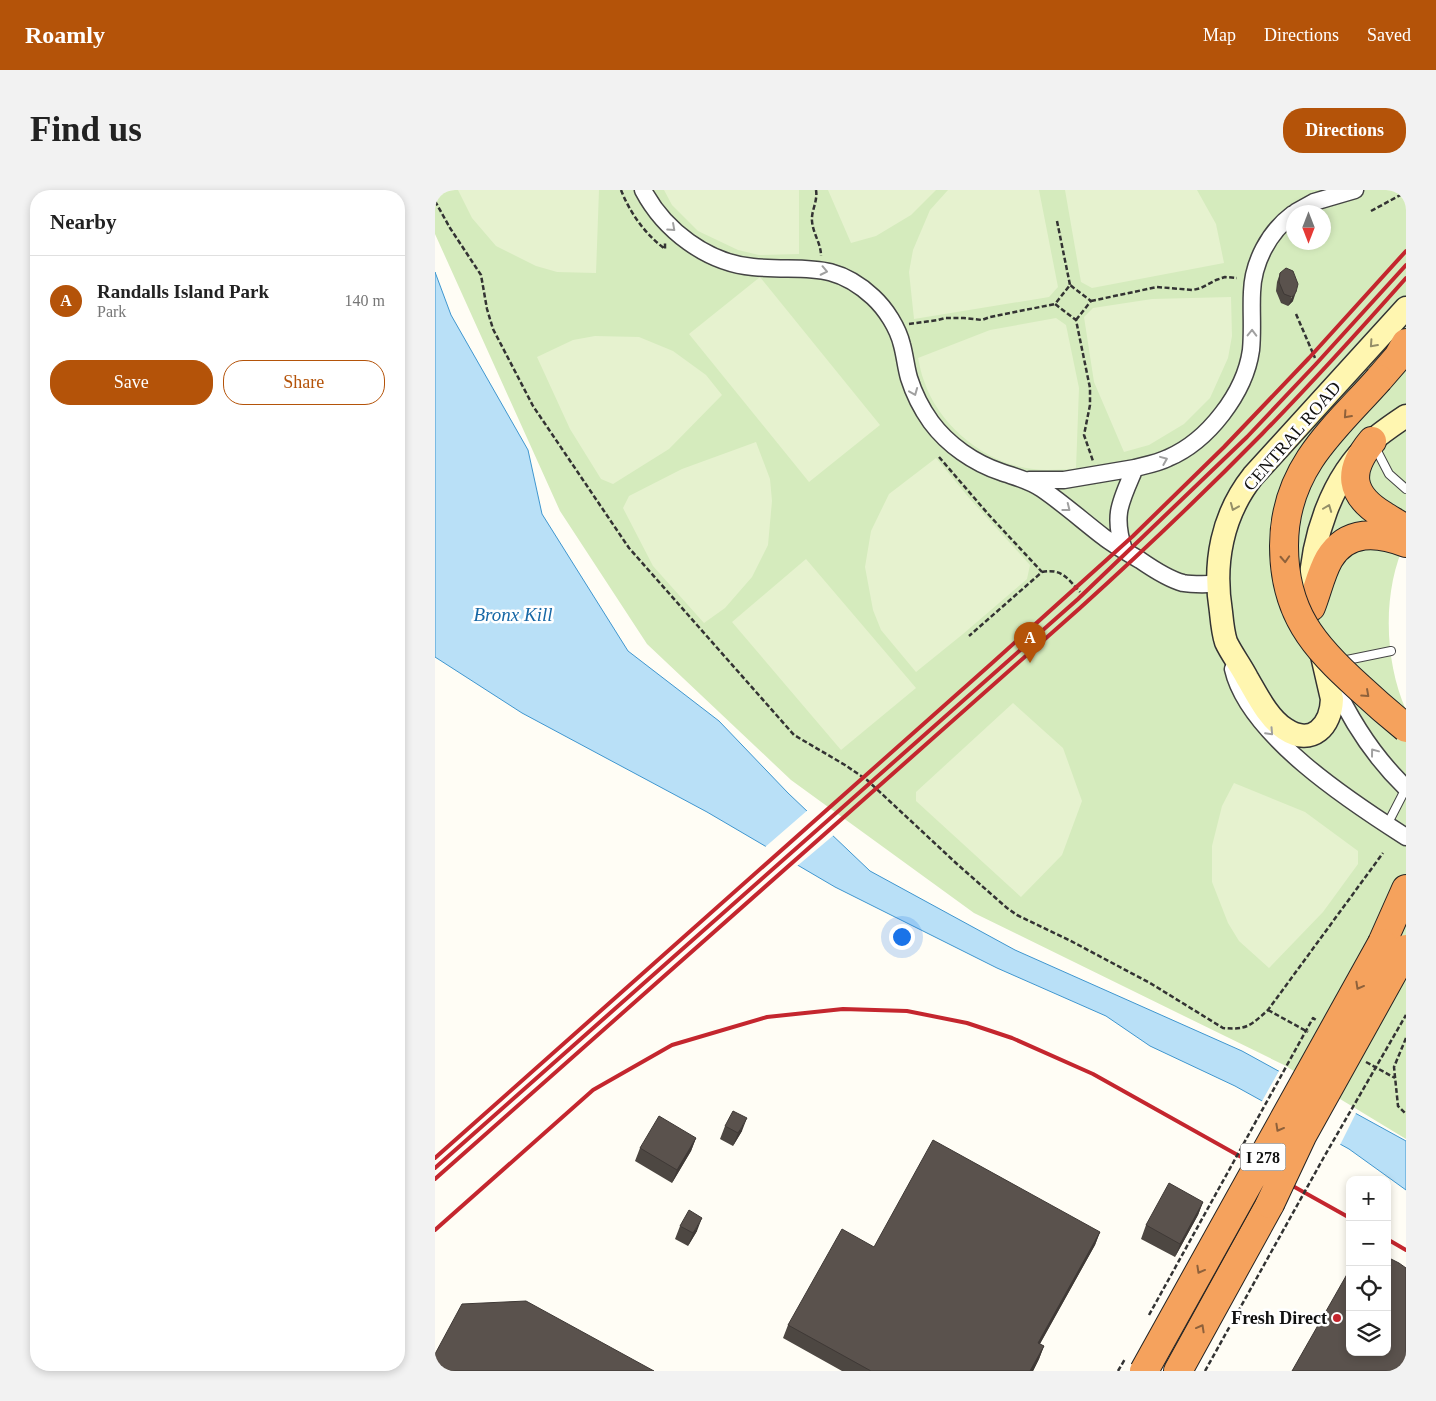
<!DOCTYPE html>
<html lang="en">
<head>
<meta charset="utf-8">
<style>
	:root { --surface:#fff; --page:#f2f2f2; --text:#222; --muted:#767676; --line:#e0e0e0; --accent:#b45309 }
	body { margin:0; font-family:Georgia,serif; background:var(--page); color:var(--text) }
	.controls { position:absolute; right:15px; bottom:15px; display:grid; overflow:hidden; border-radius:10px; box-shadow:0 2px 8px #0003 }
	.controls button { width:45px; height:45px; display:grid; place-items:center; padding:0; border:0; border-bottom:1px solid var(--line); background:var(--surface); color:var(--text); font:25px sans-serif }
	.compass { position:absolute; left:851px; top:15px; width:45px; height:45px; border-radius:50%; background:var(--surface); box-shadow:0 2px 8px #0003; rotate:180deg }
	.you { position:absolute; left:466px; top:746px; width:18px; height:18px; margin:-12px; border:4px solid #fff; border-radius:50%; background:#1a73e8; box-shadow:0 0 0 8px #1a73e833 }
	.badge { display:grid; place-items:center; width:32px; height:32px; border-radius:50%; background:var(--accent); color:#fff; font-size:16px; font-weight:700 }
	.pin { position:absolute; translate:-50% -41px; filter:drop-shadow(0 1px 2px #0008) }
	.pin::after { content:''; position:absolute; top:26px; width:18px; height:15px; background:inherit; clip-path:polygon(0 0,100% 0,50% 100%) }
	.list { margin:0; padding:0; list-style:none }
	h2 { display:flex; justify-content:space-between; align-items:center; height:65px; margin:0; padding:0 20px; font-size:21px }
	h2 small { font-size:16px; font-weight:400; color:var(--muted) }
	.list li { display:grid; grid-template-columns:32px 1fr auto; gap:15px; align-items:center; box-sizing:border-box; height:90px; padding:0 20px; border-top:1px solid var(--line) }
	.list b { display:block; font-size:19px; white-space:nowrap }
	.list p { margin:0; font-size:16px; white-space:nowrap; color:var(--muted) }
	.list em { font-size:16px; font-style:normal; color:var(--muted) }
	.actions { display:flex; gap:10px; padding:15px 20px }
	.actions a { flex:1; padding:11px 0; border:1px solid var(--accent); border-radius:20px; text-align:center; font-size:18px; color:var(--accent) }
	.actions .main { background:var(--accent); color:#fff }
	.icon { flex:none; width:28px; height:28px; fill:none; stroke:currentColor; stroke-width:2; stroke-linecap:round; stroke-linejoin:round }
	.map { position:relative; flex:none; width:971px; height:1181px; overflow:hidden; border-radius:20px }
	header { display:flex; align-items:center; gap:30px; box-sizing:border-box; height:70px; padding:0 25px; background:var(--accent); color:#fff }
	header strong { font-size:24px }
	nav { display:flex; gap:28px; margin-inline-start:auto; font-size:18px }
	.intro { display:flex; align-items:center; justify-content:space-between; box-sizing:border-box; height:120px; padding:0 30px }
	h1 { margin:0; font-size:35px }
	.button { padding:12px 22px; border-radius:20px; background:var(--accent); color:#fff; font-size:18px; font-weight:700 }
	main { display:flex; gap:30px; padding:0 30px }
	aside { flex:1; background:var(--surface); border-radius:20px; box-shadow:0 2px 8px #0003 }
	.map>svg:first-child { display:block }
	.green { fill:#d5ebbd; fill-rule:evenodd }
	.pitch { fill:#e6f2cf }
	.water { fill:#b9e0f7; stroke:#3f96cf }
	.pier { fill:#fffdf5 }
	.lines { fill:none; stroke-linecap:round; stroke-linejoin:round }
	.lane-casing { stroke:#444; stroke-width:10 }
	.street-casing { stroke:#444; stroke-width:19 }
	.secondary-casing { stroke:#333; stroke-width:25 }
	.highway-casing { stroke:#222; stroke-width:30 }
	.path { stroke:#333; stroke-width:2.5; stroke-dasharray:5 2.5; stroke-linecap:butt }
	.lane { stroke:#fff; stroke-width:8 }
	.street { stroke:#fff; stroke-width:16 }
	.secondary { stroke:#fff6b0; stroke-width:22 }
	.highway { stroke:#f5a25d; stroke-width:28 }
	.rail { stroke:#c4262e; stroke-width:4 }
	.highway-bridge-casing { stroke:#222; stroke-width:30; stroke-linecap:butt }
	.path-bridge { stroke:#333; stroke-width:2.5; stroke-dasharray:5 2.5; stroke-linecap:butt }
	.highway-bridge { stroke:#f5a25d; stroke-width:28 }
	.wall { fill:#4d4742 }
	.shaded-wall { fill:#3f3936 }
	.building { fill:#5a524d; stroke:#3f3936 }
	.oneway { stroke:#a0a0a0 }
	.oneway2 { stroke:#948f68 }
	.oneway3 { stroke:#8e613b }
	.poi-dot { fill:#c4262e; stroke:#fff; stroke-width:2 }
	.labels { text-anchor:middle; stroke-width:5; stroke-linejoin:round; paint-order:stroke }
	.shield { fill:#fff; stroke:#585858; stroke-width:1 }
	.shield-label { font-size:16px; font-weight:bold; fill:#111 }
	.street-label { font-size:18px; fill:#111; stroke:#fff }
	.poi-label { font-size:18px; font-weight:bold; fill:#111; stroke:#fff; text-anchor:end }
	.water-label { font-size:19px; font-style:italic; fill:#1768a6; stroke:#fff }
</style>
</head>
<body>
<header>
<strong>Roamly</strong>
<nav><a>Map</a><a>Directions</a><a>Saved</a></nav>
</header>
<div class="intro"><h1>Find us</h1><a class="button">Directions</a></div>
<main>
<aside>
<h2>Nearby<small></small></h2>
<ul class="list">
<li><span class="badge">A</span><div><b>Randalls Island Park</b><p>Park</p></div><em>140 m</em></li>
</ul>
<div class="actions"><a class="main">Save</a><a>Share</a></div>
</aside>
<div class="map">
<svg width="971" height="1181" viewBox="0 0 971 1181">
	<rect width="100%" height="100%" fill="#fffdf5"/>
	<path class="green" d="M 0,0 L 971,0 L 971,351 C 947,400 949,470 971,520 L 971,949 L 849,875 L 539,723 L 356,590 L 212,454 L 125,321 L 0,44 ZM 858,22 L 888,22 L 888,52 L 858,52 Z"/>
	<path class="pitch" d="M 23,0 L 164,0 L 161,83 L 122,82 L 101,76 L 61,56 L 37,28 Z
		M 229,0 L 364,0 L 364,64 L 324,65 L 303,60 L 263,41 L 237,15 Z
		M 393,0 L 501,0 L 476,25 L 441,46 L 416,53 Z
		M 513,0 L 604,0 L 623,97 L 614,107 L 479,129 L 474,82 L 478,60 L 495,20 Z
		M 630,0 L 762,0 L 781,34 L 789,73 L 657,98 L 646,92 Z
		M 325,87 L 445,235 L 374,292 L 254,144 Z
		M 796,107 L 797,146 L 793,168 L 775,208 L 749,234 L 714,255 L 689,262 L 659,192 L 649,127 L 658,118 L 717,109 Z
		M 621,128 L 631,135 L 644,198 L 641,279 C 627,279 612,281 598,279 C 551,274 504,236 489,191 C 486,184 485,176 483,168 L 555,140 Z
		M 160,146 L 204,147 L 238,161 L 271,185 L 287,205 L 234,259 L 178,294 L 166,289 L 135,239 L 102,167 L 138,150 Z
		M 321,252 L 335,289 L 337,311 L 333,355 L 317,387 L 290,418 L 269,433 L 218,376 L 188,318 L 194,306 L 247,279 Z
		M 501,268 L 535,309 L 595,375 L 592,389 L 528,444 L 481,482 L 446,440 L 438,420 L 430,377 L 436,341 L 454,304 Z
		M 371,369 L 481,498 L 406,560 L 297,432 Z
		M 578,513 L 628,558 L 647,611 L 627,665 L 586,707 L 481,611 L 481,602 Z
		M 799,593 L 870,622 L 923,661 L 923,674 L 888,722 L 834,778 L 804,751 L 793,733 L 777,692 L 777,656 L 787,616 Z"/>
	<path class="water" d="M 0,82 L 16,125 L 93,260 L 107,324 L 193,461 L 284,531 L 353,603 L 435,681 L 580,760 L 807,861 L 971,951 L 971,1000 L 914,959 L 800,896 L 715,856 L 671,826 L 562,778 L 400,697 L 272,622 L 87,523 L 0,467 Z"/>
	<path class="pier" d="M 374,619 L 400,644 L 361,677 L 329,658 Z
		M 845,879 L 922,921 L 904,957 L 826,913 Z"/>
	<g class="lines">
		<g class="lane-casing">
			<path id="lane" d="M 940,257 L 954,284 L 971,299
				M 907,471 L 956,461
				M 952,635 L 971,598"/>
		</g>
		<g class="street-casing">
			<path id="street" d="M 208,0 C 229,40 272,73 318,77 C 367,82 397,69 438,107 C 451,119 463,138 467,155 C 470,166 471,178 474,188 C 479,204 486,218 496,232 C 513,255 539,273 566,282 C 580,287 594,290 607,299 C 629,314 649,332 670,348 C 681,356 693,363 705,370 C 718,379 733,389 748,393 C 759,395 771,394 782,394
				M 861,22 L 879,12 L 920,0
				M 594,290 L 629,290 L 700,278
				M 689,360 C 677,324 686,311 700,278 C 712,275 723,273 733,268 C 773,251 810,203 816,160 C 818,140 816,121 817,102 C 818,72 834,42 858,24
				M 798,479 C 813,545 916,612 971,647
				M 899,494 C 917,533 940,568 971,598"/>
		</g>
		<g class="secondary-casing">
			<path id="secondary" d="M 875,401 C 877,348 896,288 937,251 C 947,242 959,234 971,226
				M 885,457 L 897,509 C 896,536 877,557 850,539 C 833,528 822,505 812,488 C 806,476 796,463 791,452 C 788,443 787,432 786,422 C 778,373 787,325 818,286 L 971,118"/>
		</g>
		<g class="highway-casing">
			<path id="highway" d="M 944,189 L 963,167 L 971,153
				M 937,251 C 912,281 914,304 948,325 C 955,330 964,334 971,340
				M 876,417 C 882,402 886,383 894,369 C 912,339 943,342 971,353
				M 947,753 L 971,699
				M 743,1181 L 835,1014"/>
		</g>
		<path class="path" d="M 186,0 C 195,23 210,44 230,59 L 230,53
			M 381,0 C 383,11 376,21 377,31 C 378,44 386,53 386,66
			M 0,11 L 15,38 L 46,85 L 52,119 L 58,139 L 98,216 L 194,358 L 359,545 L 410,575 L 432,590 L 522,674 L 572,718 L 582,725 L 634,750 L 715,793 L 788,838 C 812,840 815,836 833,820 L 948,663
			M 936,21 L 971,2
			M 622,31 L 635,95
			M 656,111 L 722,97 L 758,100 L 766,98 L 781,90 L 790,87 L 802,88
			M 861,124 L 880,168
			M 641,130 L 656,111 L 635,95 L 620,114 L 641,130 L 655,198 L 655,215 L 649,245 L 658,271
			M 474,134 L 503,130 L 510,128 L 529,128 L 547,130 L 555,127 L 620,114
			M 504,267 L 554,325 L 607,382 L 534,446
			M 607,382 C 627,378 633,389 645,402
			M 833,820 L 873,842
			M 971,848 L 959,877 L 963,916 L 971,924
			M 931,872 L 960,888"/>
		<use href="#lane" class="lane"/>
		<use href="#street" class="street"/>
		<use href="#secondary" class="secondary"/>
		<use href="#highway" class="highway"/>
		<path class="rail" d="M 0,968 L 556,474 L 698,346 L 789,257 L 874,168 L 971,61
			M 0,978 L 643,409 L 812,247 L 881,174 L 971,75
			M 0,989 L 645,418 C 707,362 768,304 827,244 C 876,194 924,141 971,88
			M 0,1040 L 158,900 L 237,855 L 332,827 L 408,819 L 472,821 L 532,833 L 577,848 L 658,884 L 915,1028
			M 952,1049 L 971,1060"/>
		<g class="highway-bridge-casing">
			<path id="highway-bridge" d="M 944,189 C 921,215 894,240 875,269 C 858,295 849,326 849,356 C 849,422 878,456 925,498 C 940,512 955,525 971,538
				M 835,1014 L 867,946 L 971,759
				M 709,1181 L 947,753"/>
		</g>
		<path class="path-bridge" d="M 714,1125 L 878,828 L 881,830
			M 683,1181 L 690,1169
			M 770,1181 L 889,967 L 971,825"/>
		<use href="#highway-bridge" class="highway-bridge"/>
	</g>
	<path class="wall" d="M 845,83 L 858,111 L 853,116 L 846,113 L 841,101 L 842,92 Z
		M 290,936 L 307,941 L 298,956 L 285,949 Z
		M 261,948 L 256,961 L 237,993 L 200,971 L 205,958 Z
		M 768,1012 L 763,1025 L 740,1067 L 706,1049 L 711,1035 Z
		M 245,1036 L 262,1041 L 253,1056 L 240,1049 Z
		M 665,1042 L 660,1055 L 605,1154 L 609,1156 L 604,1169 L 598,1181 L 407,1181 L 348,1148 L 353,1135 L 439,1057 Z"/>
	<path class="shaded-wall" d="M 861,102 L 858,111 L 853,116 L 857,107 Z
		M 312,928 L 307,941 L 298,956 L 303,943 Z
		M 261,948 L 256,961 L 237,993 L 242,980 Z
		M 768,1012 L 763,1025 L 740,1067 L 745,1054 Z
		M 267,1028 L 262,1041 L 253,1056 L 258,1043 Z
		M 665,1042 L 660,1055 L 598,1166 L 603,1153 Z
		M 609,1156 L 604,1169 L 598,1181 L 595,1181 Z"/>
	<path class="building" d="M 851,78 L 858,81 L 863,94 L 861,102 L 857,107 L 849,104 L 844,92 L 845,83 Z
		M 298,921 L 312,928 L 303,943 L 290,936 Z
		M 224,926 L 261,948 L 242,980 L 205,958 Z
		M 498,950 L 665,1042 L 603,1153 L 609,1156 L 595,1181 L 436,1181 L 353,1135 L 407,1039 L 439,1057 Z
		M 734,993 L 768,1012 L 745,1054 L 711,1035 Z
		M 254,1020 L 267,1028 L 258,1043 L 245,1036 Z
		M 952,1067 L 964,1073 L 971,1078 L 971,1181 L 857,1181 L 915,1079 L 915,1162 L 952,1162 Z
		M 91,1111 L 219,1181 L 0,1181 L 0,1164 L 27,1114 Z"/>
	<defs><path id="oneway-chevron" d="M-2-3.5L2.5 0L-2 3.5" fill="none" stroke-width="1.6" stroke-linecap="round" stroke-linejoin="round" transform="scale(1.25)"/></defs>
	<g class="oneway">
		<use href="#oneway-chevron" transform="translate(237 38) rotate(42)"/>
		<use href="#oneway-chevron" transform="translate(389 81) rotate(12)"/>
		<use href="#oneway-chevron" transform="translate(817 143) rotate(-89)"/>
		<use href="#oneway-chevron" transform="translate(479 202) rotate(68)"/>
		<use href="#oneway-chevron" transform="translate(729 270) rotate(-22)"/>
		<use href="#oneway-chevron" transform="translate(632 318) rotate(38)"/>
		<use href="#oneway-chevron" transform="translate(835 542) rotate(47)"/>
		<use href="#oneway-chevron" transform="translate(939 562) rotate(-127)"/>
	</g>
	<g class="oneway2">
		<use href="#oneway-chevron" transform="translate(938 154) rotate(132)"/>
		<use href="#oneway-chevron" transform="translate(799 317) rotate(113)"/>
		<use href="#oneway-chevron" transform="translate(893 318) rotate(-69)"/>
	</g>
	<g class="oneway3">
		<use href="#oneway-chevron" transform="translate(912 225) rotate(132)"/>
		<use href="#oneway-chevron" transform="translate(850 369) rotate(87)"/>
		<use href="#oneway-chevron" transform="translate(931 504) rotate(42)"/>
		<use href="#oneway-chevron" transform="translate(924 796) rotate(119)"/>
		<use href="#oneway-chevron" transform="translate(844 938) rotate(119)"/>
		<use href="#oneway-chevron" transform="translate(765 1080) rotate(119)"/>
		<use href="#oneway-chevron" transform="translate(766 1138) rotate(-61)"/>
	</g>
	<circle class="poi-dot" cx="902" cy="1128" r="5"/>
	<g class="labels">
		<rect class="shield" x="805.5" y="953.5" width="45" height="27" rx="4"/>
		<g class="shield-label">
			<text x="828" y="973">I 278</text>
		</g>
		<g class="street-label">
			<text transform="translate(857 246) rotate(-49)" y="6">CENTRAL ROAD</text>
		</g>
		<g class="poi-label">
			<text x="892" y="1134">Fresh Direct</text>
		</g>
		<g class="water-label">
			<text x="78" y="431">Bronx Kill</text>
		</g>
	</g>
</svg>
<div class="controls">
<button>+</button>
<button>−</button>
<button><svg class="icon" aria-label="locate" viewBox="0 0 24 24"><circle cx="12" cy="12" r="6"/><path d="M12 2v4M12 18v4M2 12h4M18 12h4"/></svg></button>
<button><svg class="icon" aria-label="layers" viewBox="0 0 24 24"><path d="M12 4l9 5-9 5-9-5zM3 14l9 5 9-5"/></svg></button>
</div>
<svg class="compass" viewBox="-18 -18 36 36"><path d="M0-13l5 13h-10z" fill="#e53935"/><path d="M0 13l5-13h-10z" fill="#767676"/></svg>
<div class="you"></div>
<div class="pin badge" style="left:595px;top:473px">A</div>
</div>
</main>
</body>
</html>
